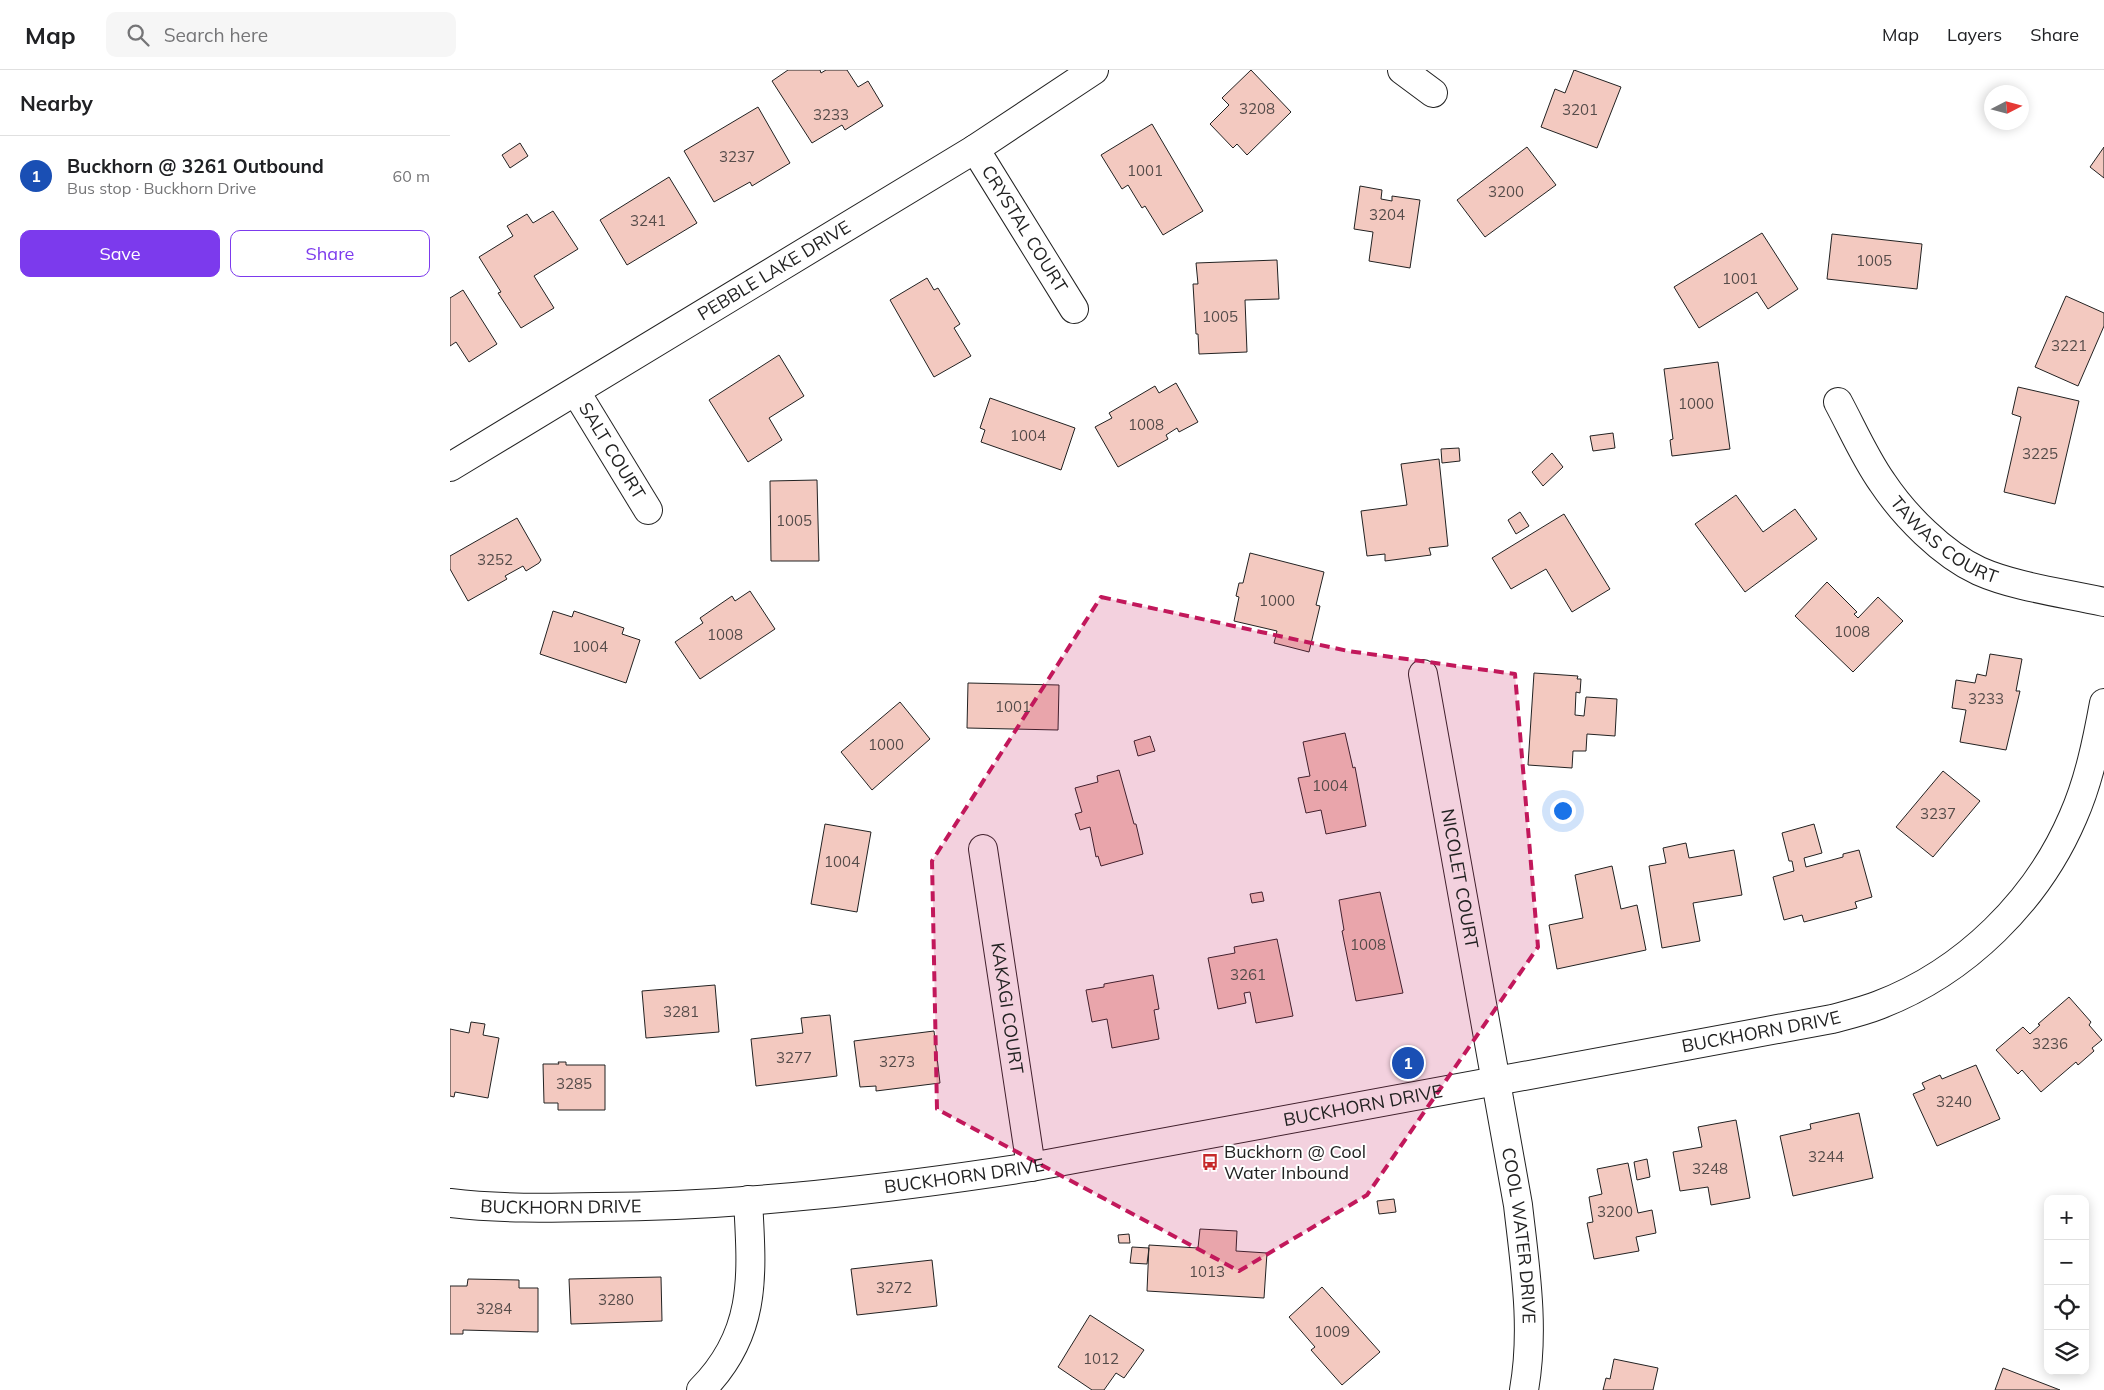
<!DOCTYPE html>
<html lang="en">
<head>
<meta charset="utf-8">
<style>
	:root { --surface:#fff; --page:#f6f6f6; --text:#202124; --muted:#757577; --line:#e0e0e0; --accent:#7c3aed }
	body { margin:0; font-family:Mulish,sans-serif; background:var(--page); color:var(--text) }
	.controls { position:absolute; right:15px; bottom:15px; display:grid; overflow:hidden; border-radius:10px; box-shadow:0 2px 12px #0003 }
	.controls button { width:45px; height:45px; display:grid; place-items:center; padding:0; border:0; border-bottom:1px solid var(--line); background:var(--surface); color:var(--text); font:25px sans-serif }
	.compass { position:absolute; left:1534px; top:15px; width:45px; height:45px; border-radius:50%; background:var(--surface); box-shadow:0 2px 12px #0003; rotate:84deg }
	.you { position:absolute; left:1112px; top:740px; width:18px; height:18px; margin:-12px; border:4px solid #fff; border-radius:50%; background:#1a73e8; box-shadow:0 0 0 8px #1a73e833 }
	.badge { display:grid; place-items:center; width:32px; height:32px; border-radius:50%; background:var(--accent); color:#fff; font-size:16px; font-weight:700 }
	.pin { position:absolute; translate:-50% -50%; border:2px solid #fff; box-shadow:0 1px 5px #0006 }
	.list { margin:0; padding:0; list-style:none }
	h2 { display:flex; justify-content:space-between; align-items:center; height:65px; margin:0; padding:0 20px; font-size:21px }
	h2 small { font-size:16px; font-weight:400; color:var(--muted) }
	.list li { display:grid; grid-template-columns:32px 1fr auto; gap:15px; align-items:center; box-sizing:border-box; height:80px; padding:0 20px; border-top:1px solid var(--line) }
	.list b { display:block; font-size:19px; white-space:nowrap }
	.list p { margin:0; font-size:16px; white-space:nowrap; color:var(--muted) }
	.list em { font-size:16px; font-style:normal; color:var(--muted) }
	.actions { display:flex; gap:10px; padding:15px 20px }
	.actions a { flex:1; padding:11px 0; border:1px solid var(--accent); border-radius:10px; text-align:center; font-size:18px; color:var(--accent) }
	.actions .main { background:var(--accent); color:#fff }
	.icon { flex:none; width:28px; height:28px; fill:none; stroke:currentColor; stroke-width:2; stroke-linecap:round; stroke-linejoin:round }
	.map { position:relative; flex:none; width:1654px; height:1320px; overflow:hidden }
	header { display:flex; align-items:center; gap:30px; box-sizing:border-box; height:70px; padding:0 25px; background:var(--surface); border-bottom:1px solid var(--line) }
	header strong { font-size:24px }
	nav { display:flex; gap:28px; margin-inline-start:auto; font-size:18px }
	.search { width:350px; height:45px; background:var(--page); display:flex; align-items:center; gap:12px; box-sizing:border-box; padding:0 18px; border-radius:10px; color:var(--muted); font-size:19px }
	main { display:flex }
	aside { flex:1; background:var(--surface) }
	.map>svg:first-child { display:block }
	.building { fill:#f3c9c0; stroke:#222 }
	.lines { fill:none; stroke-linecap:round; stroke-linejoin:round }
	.minor-casing { stroke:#222; stroke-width:30 }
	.minor { stroke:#fff; stroke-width:28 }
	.marked { fill:#c2185b; fill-opacity:0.2; stroke:#c2185b; stroke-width:4; stroke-dasharray:10 6; stroke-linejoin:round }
	.labels { text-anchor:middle; stroke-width:4; stroke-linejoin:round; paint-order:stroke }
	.number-label { font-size:15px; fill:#564c4a }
	.street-label { font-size:18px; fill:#222; stroke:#fff }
	.poi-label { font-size:18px; fill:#222; stroke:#fff; text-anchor:start }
</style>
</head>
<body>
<header>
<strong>Map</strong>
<div class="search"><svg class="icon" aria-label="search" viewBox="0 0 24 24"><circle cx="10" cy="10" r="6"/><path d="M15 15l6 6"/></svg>Search here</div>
<nav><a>Map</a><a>Layers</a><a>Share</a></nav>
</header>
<main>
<aside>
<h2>Nearby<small></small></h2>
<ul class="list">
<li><span class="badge" style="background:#1a4fb4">1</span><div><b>Buckhorn @ 3261 Outbound</b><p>Bus stop · Buckhorn Drive</p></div><em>60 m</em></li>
</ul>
<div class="actions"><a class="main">Save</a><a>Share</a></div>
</aside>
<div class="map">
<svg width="1654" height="1320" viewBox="0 0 1654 1320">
	<rect width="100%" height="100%" fill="#fff"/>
	<path class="building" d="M 338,0 L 370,0 L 371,3 L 376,0 L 397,0 L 408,17 L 418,11 L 433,36 L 395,60 L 392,55 L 362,73 L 322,11 Z
		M 801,0 L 841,42 L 797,85 L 787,74 L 783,78 L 760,54 L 779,35 L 772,28 Z
		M 1124,0 L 1171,17 L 1147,78 L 1091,57 L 1105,19 L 1115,23 Z
		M 308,37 L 340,93 L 302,116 L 300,112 L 264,132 L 234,81 Z
		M 702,54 L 753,141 L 713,165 L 695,136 L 692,138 L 678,115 L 672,119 L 651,85 Z
		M 70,73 L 78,86 L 60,98 L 52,85 Z
		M 1077,77 L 1106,115 L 1035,167 L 1007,130 Z
		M 1654,77 L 1654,108 L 1640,97 Z
		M 219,107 L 247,153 L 177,195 L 150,150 Z
		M 910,116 L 932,120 L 931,129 L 942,131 L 942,126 L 970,130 L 960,198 L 919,191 L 923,162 L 904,159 Z
		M 103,141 L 128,179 L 84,206 L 104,238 L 71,258 L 48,223 L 51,222 L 29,187 L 63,166 L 57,156 L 77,144 L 83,153 Z
		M 1312,163 L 1348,219 L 1318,239 L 1307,222 L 1249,258 L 1224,217 Z
		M 1382,164 L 1472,174 L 1467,219 L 1377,209 Z
		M 827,190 L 829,229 L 795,230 L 797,282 L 749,284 L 748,264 L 746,264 L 743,214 L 748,214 L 746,193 Z
		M 477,208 L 484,220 L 488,218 L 510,254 L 504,258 L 521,286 L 484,307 L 440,230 Z
		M 13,220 L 47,274 L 19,292 L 6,272 L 0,276 L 0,228 Z
		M 1616,226 L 1654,243 L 1654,256 L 1628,316 L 1585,297 Z
		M 329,285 L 354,326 L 319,348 L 332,370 L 298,392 L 259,330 Z
		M 1268,292 L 1280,379 L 1222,386 L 1220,370 L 1223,369 L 1214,299 Z
		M 726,313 L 748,352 L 729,362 L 727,358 L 716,365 L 718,369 L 668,397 L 645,357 L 662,348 L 659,343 L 705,316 L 709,323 Z
		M 1568,317 L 1629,331 L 1605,434 L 1554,422 L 1571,347 L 1562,344 Z
		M 540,328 L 625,358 L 611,400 L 531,372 L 535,360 L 530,358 Z
		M 1163,363 L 1165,378 L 1143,381 L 1140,366 Z
		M 1009,378 L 1010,391 L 992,393 L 991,379 Z
		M 1102,383 L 1113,397 L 1093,416 L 1082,402 Z
		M 989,389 L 998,476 L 979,478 L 981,485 L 935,491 L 935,484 L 917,486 L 911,441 L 957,435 L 951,394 Z
		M 367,410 L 369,491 L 321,491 L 320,411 Z
		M 1286,425 L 1313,462 L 1345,439 L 1367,469 L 1295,522 L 1245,454 Z
		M 1070,442 L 1079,456 L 1066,464 L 1058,450 Z
		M 1114,444 L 1160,519 L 1122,542 L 1096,499 L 1061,519 L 1042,488 Z
		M 67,448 L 91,490 L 89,493 L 76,501 L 73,496 L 55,506 L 57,509 L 18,531 L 0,499 L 0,486 Z
		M 800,483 L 874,502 L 866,535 L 870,536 L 859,582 L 824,573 L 827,561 L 784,551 L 789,527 L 786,526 L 789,513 L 793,513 Z
		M 1377,512 L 1407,542 L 1404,544 L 1408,548 L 1428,527 L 1453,551 L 1403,602 L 1345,546 Z
		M 300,521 L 325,559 L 250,609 L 225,572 L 253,553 L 250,548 L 282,526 L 285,531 Z
		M 103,541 L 122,547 L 124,541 L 174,558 L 172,564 L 190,570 L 176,613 L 90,584 Z
		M 1540,584 L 1572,589 L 1566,621 L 1570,621 L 1556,680 L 1510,672 L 1516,640 L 1502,638 L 1506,610 L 1525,613 L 1527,604 L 1536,606 Z
		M 1084,603 L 1128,606 L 1127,609 L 1131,609 L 1130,623 L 1126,622 L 1125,645 L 1134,646 L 1136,627 L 1167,629 L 1165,666 L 1137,664 L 1136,681 L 1123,681 L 1122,698 L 1078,695 Z
		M 518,613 L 609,615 L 608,660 L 517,658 Z
		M 450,632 L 480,669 L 422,720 L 391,682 Z
		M 895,663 L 903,698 L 905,697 L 916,756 L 876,764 L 871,740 L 856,743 L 848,708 L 860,706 L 853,672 Z
		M 700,666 L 705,681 L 688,686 L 684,671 Z
		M 669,700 L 684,754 L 686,754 L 693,784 L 651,796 L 648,786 L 646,787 L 640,757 L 630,760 L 625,744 L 632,742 L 625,718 L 648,712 L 647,706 Z
		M 1493,701 L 1530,731 L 1483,787 L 1446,757 Z
		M 375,754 L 421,762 L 407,842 L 361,834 Z
		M 1364,754 L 1372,783 L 1354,788 L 1356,797 L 1393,787 L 1393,784 L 1409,780 L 1422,827 L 1405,832 L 1407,838 L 1354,852 L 1352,845 L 1334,850 L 1323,807 L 1344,801 L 1342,791 L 1339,791 L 1332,763 Z
		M 1236,773 L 1239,788 L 1284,780 L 1292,825 L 1243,833 L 1250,871 L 1212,878 L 1199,796 L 1216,793 L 1213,778 Z
		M 1162,796 L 1171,839 L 1187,835 L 1196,880 L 1107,899 L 1099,855 L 1133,848 L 1125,805 Z
		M 812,822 L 814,831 L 802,833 L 800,824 Z
		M 930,822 L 953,923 L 906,931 L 892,861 L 894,860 L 889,830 Z
		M 827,869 L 843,946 L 806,953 L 800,922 L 794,923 L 796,933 L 768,939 L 758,888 L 785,883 L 784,877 Z
		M 703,905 L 709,939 L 704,940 L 709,969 L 662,978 L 657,949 L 642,952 L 636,920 L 654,917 L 654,914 Z
		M 265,915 L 269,962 L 196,968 L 192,921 Z
		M 1619,927 L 1641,952 L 1639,955 L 1652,970 L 1642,978 L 1644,981 L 1628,995 L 1626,992 L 1591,1022 L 1572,1000 L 1568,1004 L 1546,980 L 1573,957 L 1580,964 L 1590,955 L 1588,954 Z
		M 380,945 L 387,1006 L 306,1016 L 301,969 L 353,963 L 351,948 Z
		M 21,952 L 35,954 L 33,965 L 49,968 L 38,1028 L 5,1022 L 4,1027 L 0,1026 L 0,959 L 19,963 Z
		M 484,961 L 490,1013 L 426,1021 L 426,1016 L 410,1017 L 404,971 Z
		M 108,992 L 116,992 L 116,995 L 155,995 L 155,1040 L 108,1040 L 108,1033 L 94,1033 L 93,994 L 109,994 Z
		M 1526,995 L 1550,1049 L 1487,1076 L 1463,1024 L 1475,1019 L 1472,1013 L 1490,1005 L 1492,1009 Z
		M 1409,1043 L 1423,1108 L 1343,1126 L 1330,1066 L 1361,1059 L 1360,1054 Z
		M 1286,1050 L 1300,1128 L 1261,1135 L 1258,1117 L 1230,1121 L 1223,1082 L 1252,1077 L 1248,1057 Z
		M 1197,1089 L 1200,1107 L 1187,1110 L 1184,1092 Z
		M 1178,1093 L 1188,1143 L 1202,1140 L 1206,1163 L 1186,1167 L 1189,1181 L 1144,1189 L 1137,1153 L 1143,1152 L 1139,1127 L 1152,1124 L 1147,1099 Z
		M 944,1129 L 946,1142 L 929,1144 L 927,1131 Z
		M 750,1159 L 787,1161 L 786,1181 L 817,1183 L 814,1228 L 697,1221 L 699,1175 L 748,1178 Z
		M 679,1164 L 680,1173 L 669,1173 L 668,1165 Z
		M 682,1177 L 699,1178 L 697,1194 L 680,1193 Z
		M 482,1190 L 487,1236 L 407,1245 L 401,1199 Z
		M 211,1207 L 212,1251 L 121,1254 L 119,1209 Z
		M 18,1209 L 69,1210 L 69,1218 L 88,1218 L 88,1262 L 13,1260 L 13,1264 L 0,1264 L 0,1216 L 17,1216 Z
		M 872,1217 L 930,1282 L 892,1315 L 861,1280 L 865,1277 L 839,1247 Z
		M 640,1245 L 694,1280 L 674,1308 L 666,1303 L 654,1320 L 642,1320 L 608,1297 Z
		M 1164,1289 L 1208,1298 L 1203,1320 L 1153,1320 L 1156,1308 L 1160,1309 Z
		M 1553,1298 L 1610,1320 L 1545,1320 Z"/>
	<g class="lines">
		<g class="minor-casing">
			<g id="minor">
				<path d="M 952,0 L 983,23"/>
				<path id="s1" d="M 525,79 L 624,239"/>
				<path id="s2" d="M 126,322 L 198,440"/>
				<path id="s3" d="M 1388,332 C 1402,358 1415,388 1432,412 C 1454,445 1492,484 1529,501 C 1565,517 1615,523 1654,532"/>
				<path id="s4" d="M 0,397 L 525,79 L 644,0"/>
				<path id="s5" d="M 973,604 L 1068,1135 C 1075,1197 1085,1258 1074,1320"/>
				<path id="s6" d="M 533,779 L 581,1097"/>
				<path id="s7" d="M 0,1133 C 48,1139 99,1138 148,1137 C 293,1136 438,1119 581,1097 L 1382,949 C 1397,945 1414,941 1429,935 C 1515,902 1587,831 1623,747 C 1639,711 1647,671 1654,633"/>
				<path d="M 251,1320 C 308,1263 302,1204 298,1130"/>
			</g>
		</g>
		<use href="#minor" class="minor"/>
	</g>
	<path class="marked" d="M 651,527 L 898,581 L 1065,604 L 1088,877 L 917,1125 L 789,1201 L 487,1039 L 482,791 Z"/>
	<defs>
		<g id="bus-bare" transform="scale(1.35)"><path d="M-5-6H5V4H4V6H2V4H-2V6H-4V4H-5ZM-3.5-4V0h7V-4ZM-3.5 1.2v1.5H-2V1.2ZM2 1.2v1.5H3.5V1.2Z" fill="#c62828" stroke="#fff" stroke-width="2.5" paint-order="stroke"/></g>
	</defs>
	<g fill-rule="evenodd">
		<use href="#bus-bare" x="760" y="1092"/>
	</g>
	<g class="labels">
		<g class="number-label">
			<text x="807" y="44">3208</text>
			<text x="1130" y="45">3201</text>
			<text x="381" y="50">3233</text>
			<text x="287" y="92">3237</text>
			<text x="695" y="106">1001</text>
			<text x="1056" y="127">3200</text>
			<text x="937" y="150">3204</text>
			<text x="198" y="156">3241</text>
			<text x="1424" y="196">1005</text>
			<text x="1290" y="214">1001</text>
			<text x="770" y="252">1005</text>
			<text x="1619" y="281">3221</text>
			<text x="1246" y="339">1000</text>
			<text x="696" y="360">1008</text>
			<text x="578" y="371">1004</text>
			<text x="1590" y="389">3225</text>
			<text x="344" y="456">1005</text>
			<text x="45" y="495">3252</text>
			<text x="827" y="536">1000</text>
			<text x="1402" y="567">1008</text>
			<text x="275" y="570">1008</text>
			<text x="140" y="582">1004</text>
			<text x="1536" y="634">3233</text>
			<text x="563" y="642">1001</text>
			<text x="436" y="680">1000</text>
			<text x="880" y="721">1004</text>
			<text x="1488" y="749">3237</text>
			<text x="392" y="797">1004</text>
			<text x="918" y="880">1008</text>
			<text x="798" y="910">3261</text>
			<text x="231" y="947">3281</text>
			<text x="1600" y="979">3236</text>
			<text x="344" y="993">3277</text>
			<text x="447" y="997">3273</text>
			<text x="124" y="1019">3285</text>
			<text x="1504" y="1037">3240</text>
			<text x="1376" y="1092">3244</text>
			<text x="1260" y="1104">3248</text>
			<text x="1165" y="1147">3200</text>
			<text x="757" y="1207">1013</text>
			<text x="444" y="1223">3272</text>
			<text x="166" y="1235">3280</text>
			<text x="44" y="1244">3284</text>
			<text x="882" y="1267">1009</text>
			<text x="651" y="1294">1012</text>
		</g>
		<g class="street-label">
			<text dy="6" stroke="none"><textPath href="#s1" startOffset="94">CRYSTAL COURT</textPath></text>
			<text dy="6" stroke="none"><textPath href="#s4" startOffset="379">PEBBLE LAKE DRIVE</textPath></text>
			<text dy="6" stroke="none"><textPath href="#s2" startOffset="69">SALT COURT</textPath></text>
			<text dy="6" stroke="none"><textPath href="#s3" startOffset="178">TAWAS COURT</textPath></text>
			<text dy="6" stroke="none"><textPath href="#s5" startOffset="208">NICOLET COURT</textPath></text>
			<text dy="6" stroke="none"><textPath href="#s6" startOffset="161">KAKAGI COURT</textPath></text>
			<text dy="6" stroke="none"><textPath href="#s7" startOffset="1326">BUCKHORN DRIVE</textPath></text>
			<text dy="6" stroke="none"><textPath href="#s7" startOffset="921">BUCKHORN DRIVE</textPath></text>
			<text dy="6" stroke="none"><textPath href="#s7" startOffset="516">BUCKHORN DRIVE</textPath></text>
			<text dy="6" stroke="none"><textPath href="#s7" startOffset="111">BUCKHORN DRIVE</textPath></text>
			<text dy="6" stroke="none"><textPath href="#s5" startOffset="570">COOL WATER DRIVE</textPath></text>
		</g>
		<g class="poi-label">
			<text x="774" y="1088">Buckhorn @ Cool<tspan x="774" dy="21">Water Inbound</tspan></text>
		</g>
	</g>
</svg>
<div class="controls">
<button>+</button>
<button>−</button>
<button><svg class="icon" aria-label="locate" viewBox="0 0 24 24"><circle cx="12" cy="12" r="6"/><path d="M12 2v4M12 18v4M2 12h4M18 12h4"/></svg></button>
<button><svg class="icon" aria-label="layers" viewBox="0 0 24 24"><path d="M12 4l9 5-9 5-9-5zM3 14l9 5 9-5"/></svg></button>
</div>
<svg class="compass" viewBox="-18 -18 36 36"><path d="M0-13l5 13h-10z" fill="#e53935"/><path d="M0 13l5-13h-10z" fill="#757577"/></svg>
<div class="you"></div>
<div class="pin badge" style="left:958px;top:993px;background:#1a4fb4">1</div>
</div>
</main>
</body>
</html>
